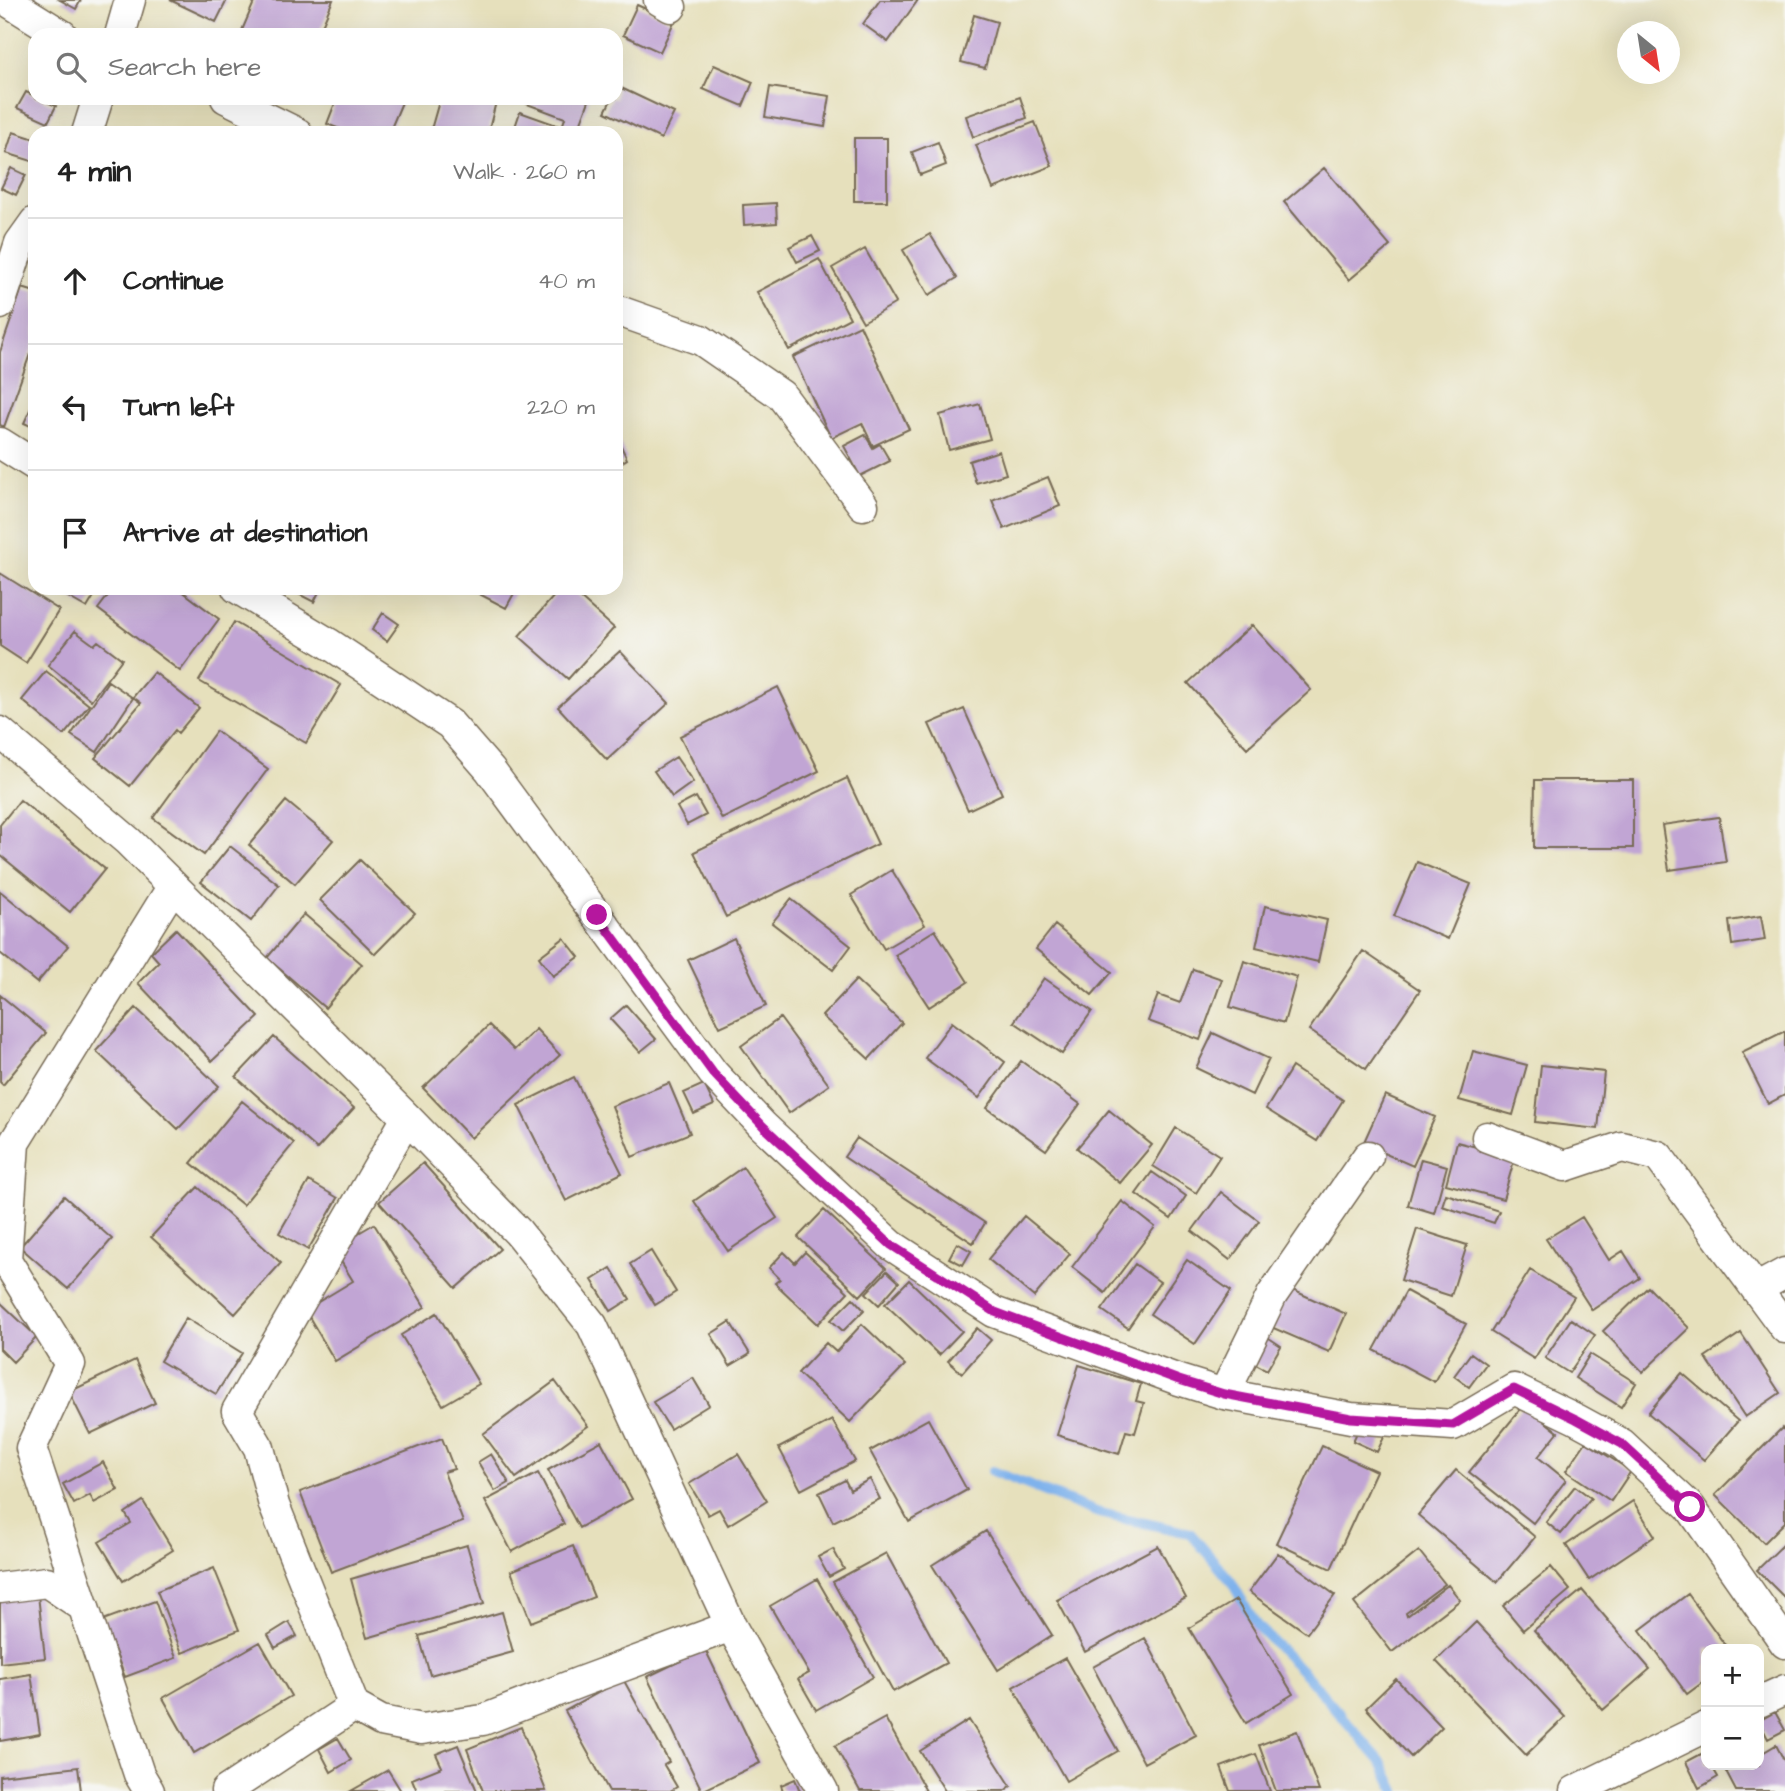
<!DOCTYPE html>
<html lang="en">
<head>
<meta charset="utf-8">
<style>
	:root { --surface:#fff; --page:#f2f2f2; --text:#222; --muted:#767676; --line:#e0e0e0 }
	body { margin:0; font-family:"Architects Daughter",sans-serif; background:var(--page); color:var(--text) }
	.controls { position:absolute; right:21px; bottom:21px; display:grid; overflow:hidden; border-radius:14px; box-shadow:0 7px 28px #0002 }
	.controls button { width:63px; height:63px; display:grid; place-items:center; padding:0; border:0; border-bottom:2px solid var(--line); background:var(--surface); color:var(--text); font:35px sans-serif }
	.compass { position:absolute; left:1617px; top:21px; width:63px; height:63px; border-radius:50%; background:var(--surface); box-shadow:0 7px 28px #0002; rotate:150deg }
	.stop { position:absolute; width:21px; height:21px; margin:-16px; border:5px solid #b5179e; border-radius:50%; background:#fff }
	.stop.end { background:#b5179e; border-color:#fff; box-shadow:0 2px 7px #0008 }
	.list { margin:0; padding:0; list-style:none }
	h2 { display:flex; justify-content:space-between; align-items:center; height:91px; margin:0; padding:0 28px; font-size:30px }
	h2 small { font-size:23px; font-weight:400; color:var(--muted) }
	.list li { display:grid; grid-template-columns:46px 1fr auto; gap:21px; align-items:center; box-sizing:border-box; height:126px; padding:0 28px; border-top:2px solid var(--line) }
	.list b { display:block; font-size:26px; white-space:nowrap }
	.list em { font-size:23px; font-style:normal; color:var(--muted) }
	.icon { flex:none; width:38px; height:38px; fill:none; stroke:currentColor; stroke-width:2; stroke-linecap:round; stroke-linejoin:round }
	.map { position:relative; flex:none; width:1785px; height:1791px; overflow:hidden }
	.search { position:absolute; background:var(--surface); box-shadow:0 7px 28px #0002; left:28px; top:28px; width:595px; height:77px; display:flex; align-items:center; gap:18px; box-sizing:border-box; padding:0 24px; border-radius:21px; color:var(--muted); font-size:26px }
	.panel { position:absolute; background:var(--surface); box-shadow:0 7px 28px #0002; left:28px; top:126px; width:595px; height:469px; border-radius:21px }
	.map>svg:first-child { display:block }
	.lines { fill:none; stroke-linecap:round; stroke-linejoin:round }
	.stream { stroke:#7fb2ec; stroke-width:10 }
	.building { fill:#c1a5d4 }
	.minor-casing { stroke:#776a55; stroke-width:33 }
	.minor { stroke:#fff; stroke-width:30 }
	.route { stroke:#b5179e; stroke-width:9 }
</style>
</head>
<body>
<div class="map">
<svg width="1785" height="1791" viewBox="0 0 1785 1791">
	<rect width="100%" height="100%" fill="#f6f6f2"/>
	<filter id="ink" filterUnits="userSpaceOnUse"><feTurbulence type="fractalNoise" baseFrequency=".0143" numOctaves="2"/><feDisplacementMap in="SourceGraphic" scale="14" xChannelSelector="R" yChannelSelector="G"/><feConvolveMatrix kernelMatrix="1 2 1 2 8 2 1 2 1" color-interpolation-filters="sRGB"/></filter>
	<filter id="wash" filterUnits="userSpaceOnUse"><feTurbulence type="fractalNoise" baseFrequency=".00686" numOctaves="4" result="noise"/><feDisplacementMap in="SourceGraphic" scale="28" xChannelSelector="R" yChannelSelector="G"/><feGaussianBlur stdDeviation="1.57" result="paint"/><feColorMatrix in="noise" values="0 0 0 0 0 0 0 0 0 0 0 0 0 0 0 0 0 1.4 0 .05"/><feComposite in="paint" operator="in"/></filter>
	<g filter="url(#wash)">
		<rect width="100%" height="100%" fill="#e6e0bc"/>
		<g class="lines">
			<path class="stream" d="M 992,1471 L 1099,1513 L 1190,1533 L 1231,1581 L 1257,1626 L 1306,1675 L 1383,1764 L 1396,1791"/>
		</g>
		<g id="blocks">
			<path class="building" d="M 60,0 L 81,0 L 76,9 Z
				M 170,0 L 227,0 L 216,22 Z
				M 255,0 L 333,0 L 318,35 L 240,35 Z
				M 880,0 L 918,0 L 888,42 L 863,24 Z
				M 637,5 L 674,22 L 660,52 L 623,35 Z
				M 974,15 L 997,22 L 985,68 L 961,62 Z
				M 714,65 L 753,82 L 743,106 L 703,89 Z
				M 617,86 L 674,113 L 661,139 L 605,112 L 612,98 L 616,98 Z
				M 770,87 L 830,96 L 825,127 L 765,117 Z
				M 26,92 L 35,96 L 35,98 L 39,98 L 56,106 L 48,122 L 17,108 Z
				M 1020,97 L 1027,118 L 973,137 L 966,116 Z
				M 337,98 L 399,98 L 403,100 L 389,133 L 350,133 L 327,124 Z
				M 440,98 L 497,98 L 488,133 L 430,133 Z
				M 530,98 L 590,98 L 577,133 L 513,133 L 520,112 L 562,127 L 565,118 L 527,104 Z
				M 1035,122 L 1052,166 L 993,189 L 976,145 Z
				M 13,132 L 35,139 L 35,162 L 6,153 Z
				M 854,138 L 887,138 L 887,201 L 854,201 Z
				M 938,142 L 946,165 L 920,175 L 912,152 Z
				M 11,168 L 26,175 L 16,195 L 1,188 Z
				M 1324,168 L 1390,246 L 1349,280 L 1284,202 Z
				M 776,203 L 777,223 L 744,225 L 743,205 Z
				M 930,234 L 957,278 L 929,295 L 903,250 Z
				M 812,236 L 820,251 L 797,262 L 789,247 Z
				M 865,249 L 896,303 L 863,322 L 832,268 Z
				M 819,259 L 850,318 L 789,350 L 757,292 Z
				M 22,288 L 35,292 L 35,340 L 4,427 L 0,425 L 0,352 Z
				M 860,325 L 909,429 L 873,446 L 862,423 L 831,438 L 793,357 Z
				M 35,399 L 35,428 L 24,423 Z
				M 980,404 L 990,439 L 949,450 L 940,415 Z
				M 616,435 L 627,459 L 616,466 Z
				M 865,435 L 873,448 L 880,444 L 890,461 L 860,476 L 844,446 Z
				M 999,451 L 1006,474 L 976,483 L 969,461 Z
				M 1048,477 L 1060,506 L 1004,529 L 992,500 Z
				M 0,573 L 59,610 L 26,663 L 0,646 Z
				M 64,588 L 99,588 L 87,608 L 61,593 Z
				M 114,588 L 178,588 L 219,619 L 180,671 L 98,609 Z
				M 287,588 L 321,588 L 314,602 Z
				M 468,588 L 517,588 L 506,608 Z
				M 561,588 L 569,588 L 614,628 L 568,679 L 519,636 Z
				M 383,613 L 399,624 L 387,641 L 372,630 Z
				M 234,622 L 341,685 L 306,743 L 199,681 Z
				M 1252,625 L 1311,690 L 1247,748 L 1188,683 Z
				M 75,631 L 94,645 L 98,641 L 122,659 L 91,700 L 48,665 Z
				M 620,651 L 669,703 L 607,760 L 558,707 Z
				M 46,671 L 89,705 L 64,735 L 22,700 Z
				M 154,672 L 199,708 L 178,733 L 175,730 L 130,786 L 95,758 L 141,703 L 133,697 Z
				M 108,681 L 133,698 L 97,752 L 71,735 Z
				M 778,687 L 819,771 L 722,819 L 680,736 Z
				M 964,709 L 1002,794 L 968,810 L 929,724 Z
				M 216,731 L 268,769 L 204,855 L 153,818 Z
				M 676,757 L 693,782 L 672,797 L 654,771 Z
				M 847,778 L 878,844 L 726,917 L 694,852 Z
				M 1535,780 L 1633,780 L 1633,848 L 1534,848 Z
				M 696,797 L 706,815 L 687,825 L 677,807 Z
				M 20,800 L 105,869 L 70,912 L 0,855 L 0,825 Z
				M 286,801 L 333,840 L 295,884 L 249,845 Z
				M 1719,817 L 1726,862 L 1669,870 L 1662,825 Z
				M 230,846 L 279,885 L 251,921 L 201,882 Z
				M 360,860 L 415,913 L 375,954 L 320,900 Z
				M 1417,862 L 1471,884 L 1448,939 L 1394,916 Z
				M 892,870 L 925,925 L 884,949 L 851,895 Z
				M 0,891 L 68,946 L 37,983 L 0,953 Z
				M 791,899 L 851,946 L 833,970 L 772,923 Z
				M 1265,906 L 1327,920 L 1318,962 L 1256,947 Z
				M 304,914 L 362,964 L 325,1008 L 267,958 Z
				M 1761,916 L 1765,940 L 1732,945 L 1729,921 Z
				M 1055,925 L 1112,972 L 1092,995 L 1036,949 Z
				M 176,929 L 259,1017 L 212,1061 L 138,983 L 159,962 L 151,953 Z
				M 935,930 L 968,982 L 929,1007 L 895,955 Z
				M 564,938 L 579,957 L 553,976 L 539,957 Z
				M 734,938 L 766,1006 L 720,1027 L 688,960 Z
				M 1363,951 L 1420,990 L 1366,1069 L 1309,1030 Z
				M 1244,961 L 1297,977 L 1284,1023 L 1230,1007 Z
				M 1193,969 L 1222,979 L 1200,1040 L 1148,1021 L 1158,995 L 1180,1003 Z
				M 1044,978 L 1092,1011 L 1062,1054 L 1014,1022 Z
				M 856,980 L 902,1023 L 869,1059 L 822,1016 Z
				M 0,995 L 46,1033 L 3,1085 L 0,1082 Z
				M 626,1005 L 656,1039 L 640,1052 L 610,1019 Z
				M 136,1008 L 219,1086 L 178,1129 L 96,1051 Z
				M 780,1018 L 829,1085 L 789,1113 L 741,1046 Z
				M 952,1022 L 1005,1062 L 979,1098 L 925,1058 Z
				M 489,1025 L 514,1050 L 536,1029 L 560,1055 L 471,1138 L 423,1088 Z
				M 1785,1031 L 1785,1095 L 1768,1104 L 1742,1052 Z
				M 1213,1033 L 1269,1059 L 1252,1095 L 1196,1068 Z
				M 274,1037 L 354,1108 L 317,1149 L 236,1077 Z
				M 1473,1051 L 1527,1065 L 1513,1115 L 1459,1100 Z
				M 1021,1061 L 1080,1104 L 1046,1150 L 987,1108 Z
				M 1541,1065 L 1604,1072 L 1598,1129 L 1535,1122 Z
				M 1292,1067 L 1343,1100 L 1317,1141 L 1266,1109 Z
				M 574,1077 L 622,1173 L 566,1201 L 518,1105 Z
				M 669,1083 L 690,1133 L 632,1157 L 612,1106 Z
				M 704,1084 L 714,1105 L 694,1114 L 684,1093 Z
				M 1385,1095 L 1435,1117 L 1413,1166 L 1363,1144 Z
				M 242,1101 L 294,1143 L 243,1205 L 191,1163 Z
				M 1109,1110 L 1152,1145 L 1120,1183 L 1077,1148 Z
				M 1176,1128 L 1220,1156 L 1196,1193 L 1153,1166 Z
				M 857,1138 L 985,1223 L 973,1243 L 844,1157 Z
				M 1457,1142 L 1515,1157 L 1503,1199 L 1446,1184 Z
				M 1421,1159 L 1447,1166 L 1434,1213 L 1408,1205 Z
				M 423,1163 L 500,1249 L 456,1288 L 379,1202 Z
				M 743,1167 L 777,1218 L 728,1251 L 694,1201 Z
				M 1152,1172 L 1186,1196 L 1171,1219 L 1136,1194 Z
				M 309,1181 L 338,1198 L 308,1250 L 279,1233 Z
				M 198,1187 L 281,1263 L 235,1314 L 151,1237 Z
				M 1221,1192 L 1259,1221 L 1230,1260 L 1192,1231 Z
				M 1446,1194 L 1499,1211 L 1494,1223 L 1442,1206 Z
				M 64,1196 L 112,1239 L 68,1289 L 20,1247 Z
				M 1122,1201 L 1155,1227 L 1105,1293 L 1072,1267 Z
				M 824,1210 L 886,1268 L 860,1296 L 798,1237 Z
				M 1024,1216 L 1070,1254 L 1034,1297 L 988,1259 Z
				M 1582,1217 L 1609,1260 L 1623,1251 L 1640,1278 L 1592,1310 L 1546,1239 Z
				M 374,1224 L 425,1307 L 335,1361 L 305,1310 L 353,1281 L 333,1248 Z
				M 1417,1229 L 1467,1245 L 1451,1296 L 1401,1280 Z
				M 957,1243 L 971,1251 L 963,1265 L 949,1258 Z
				M 651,1251 L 676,1292 L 655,1305 L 630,1264 Z
				M 784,1252 L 795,1263 L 805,1252 L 848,1292 L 818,1324 L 775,1283 L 780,1279 L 769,1268 Z
				M 1187,1260 L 1231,1291 L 1195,1344 L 1150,1314 Z
				M 1135,1264 L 1160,1282 L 1128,1328 L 1102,1310 Z
				M 611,1268 L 630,1299 L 611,1311 L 592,1280 Z
				M 1530,1270 L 1574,1297 L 1534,1359 L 1491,1332 Z
				M 887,1271 L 899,1282 L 879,1305 L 866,1293 Z
				M 909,1280 L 962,1331 L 939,1355 L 885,1304 Z
				M 1648,1287 L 1689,1328 L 1643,1372 L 1603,1331 Z
				M 1288,1288 L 1346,1314 L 1329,1352 L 1271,1327 Z
				M 1406,1291 L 1466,1324 L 1434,1382 L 1374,1350 Z
				M 853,1298 L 864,1310 L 843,1331 L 831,1320 Z
				M 0,1302 L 37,1337 L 13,1362 L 0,1349 Z
				M 437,1313 L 479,1384 L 443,1405 L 401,1335 Z
				M 186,1318 L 242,1353 L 216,1394 L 160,1361 Z
				M 1571,1319 L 1595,1335 L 1569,1373 L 1545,1358 Z
				M 730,1322 L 750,1354 L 730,1366 L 711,1334 Z
				M 862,1324 L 905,1365 L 850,1422 L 798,1373 L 826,1343 L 836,1352 Z
				M 977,1328 L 991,1340 L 962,1373 L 948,1361 Z
				M 1741,1333 L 1780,1393 L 1745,1417 L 1705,1357 Z
				M 1263,1334 L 1281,1346 L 1267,1370 L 1248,1360 Z
				M 1471,1353 L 1486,1364 L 1469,1387 L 1454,1376 Z
				M 1590,1354 L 1636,1383 L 1621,1407 L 1575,1378 Z
				M 135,1360 L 155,1403 L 90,1434 L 69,1392 Z
				M 1079,1365 L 1141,1384 L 1136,1401 L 1144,1403 L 1135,1433 L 1126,1431 L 1119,1454 L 1057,1435 Z
				M 1682,1373 L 1738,1421 L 1704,1460 L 1648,1413 Z
				M 693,1378 L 709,1405 L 670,1429 L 653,1402 Z
				M 555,1381 L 588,1426 L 516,1478 L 483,1434 Z
				M 1524,1405 L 1558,1432 L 1538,1457 L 1566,1480 L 1533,1523 L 1469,1472 Z
				M 928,1419 L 967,1490 L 909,1522 L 870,1451 Z
				M 832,1420 L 855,1461 L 801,1490 L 779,1448 Z
				M 1361,1424 L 1385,1435 L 1377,1452 L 1353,1441 Z
				M 1782,1428 L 1785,1431 L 1785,1522 L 1764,1543 L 1715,1495 Z
				M 442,1438 L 454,1469 L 444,1472 L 463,1522 L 331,1572 L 300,1492 Z
				M 601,1441 L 632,1499 L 579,1528 L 548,1470 Z
				M 1586,1442 L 1631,1471 L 1611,1501 L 1566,1471 Z
				M 1322,1446 L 1376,1471 L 1331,1569 L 1276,1543 Z
				M 491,1454 L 509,1483 L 495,1491 L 478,1462 Z
				M 738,1454 L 767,1501 L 728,1525 L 719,1509 L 708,1515 L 689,1484 Z
				M 103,1462 L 118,1490 L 94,1503 L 90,1495 L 74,1504 L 63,1484 Z
				M 1456,1470 L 1535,1537 L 1497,1582 L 1418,1515 Z
				M 538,1473 L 564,1524 L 512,1552 L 485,1501 Z
				M 870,1479 L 880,1499 L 833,1522 L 819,1493 L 845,1480 L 850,1490 Z
				M 1575,1486 L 1591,1498 L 1561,1534 L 1546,1522 Z
				M 143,1501 L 173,1550 L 123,1581 L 99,1542 L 131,1523 L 125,1513 Z
				M 1633,1501 L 1655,1536 L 1589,1580 L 1566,1545 Z
				M 986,1531 L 1052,1635 L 998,1670 L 932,1565 Z
				M 1785,1543 L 1785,1598 L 1757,1570 Z
				M 467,1545 L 484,1604 L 367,1638 L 351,1579 Z
				M 573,1546 L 594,1597 L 531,1622 L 511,1571 Z
				M 1158,1546 L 1186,1598 L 1085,1652 L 1057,1600 Z
				M 833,1549 L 844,1569 L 829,1577 L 818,1557 Z
				M 1419,1551 L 1445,1584 L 1406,1613 L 1407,1616 L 1448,1585 L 1460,1600 L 1392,1652 L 1354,1603 Z
				M 886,1553 L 946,1663 L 893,1692 L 833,1582 Z
				M 1278,1553 L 1335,1595 L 1307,1633 L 1249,1592 Z
				M 1551,1567 L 1570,1590 L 1523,1630 L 1503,1606 Z
				M 214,1568 L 239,1630 L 182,1653 L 157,1591 Z
				M 817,1579 L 873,1677 L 816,1710 L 798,1679 L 809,1673 L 770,1606 Z
				M 1582,1590 L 1650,1669 L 1603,1710 L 1534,1630 Z
				M 1688,1594 L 1728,1649 L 1706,1649 L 1706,1680 L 1687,1694 L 1640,1630 Z
				M 38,1595 L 45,1658 L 0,1663 L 0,1599 Z
				M 1236,1600 L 1293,1694 L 1246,1723 L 1189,1628 Z
				M 155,1601 L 176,1658 L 125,1677 L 103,1620 Z
				M 502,1612 L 513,1652 L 430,1675 L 419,1636 Z
				M 289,1622 L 297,1636 L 275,1648 L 268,1635 Z
				M 1476,1622 L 1565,1717 L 1526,1755 L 1436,1661 Z
				M 1145,1638 L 1196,1735 L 1144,1763 L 1093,1667 Z
				M 260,1642 L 291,1696 L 194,1753 L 163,1698 Z
				M 705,1649 L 760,1763 L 702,1791 L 647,1677 Z
				M 1065,1658 L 1118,1751 L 1066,1781 L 1013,1687 Z
				M 31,1674 L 40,1734 L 0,1741 L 0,1679 Z
				M 623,1679 L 669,1762 L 664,1765 L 677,1787 L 670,1791 L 609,1791 L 565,1711 Z
				M 1396,1679 L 1442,1727 L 1411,1757 L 1366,1708 Z
				M 1775,1712 L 1785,1730 L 1768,1739 L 1759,1721 Z
				M 885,1718 L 926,1791 L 860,1791 L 835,1746 Z
				M 969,1720 L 1011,1786 L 1004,1791 L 945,1791 L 920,1751 Z
				M 521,1727 L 546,1791 L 483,1791 L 467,1749 Z
				M 1297,1731 L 1319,1791 L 1276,1791 L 1259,1745 Z
				M 338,1738 L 351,1760 L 331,1772 L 319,1749 Z
				M 458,1745 L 477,1791 L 417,1791 L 412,1779 L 442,1767 L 436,1754 Z
				M 1776,1745 L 1785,1762 L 1785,1791 L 1736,1791 L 1726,1772 L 1740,1765 L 1759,1765 L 1759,1755 Z
				M 1705,1752 L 1706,1756 L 1706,1765 L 1711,1765 L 1718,1777 L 1699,1788 L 1686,1762 Z
				M 1256,1754 L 1270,1791 L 1230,1791 L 1221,1767 Z
				M 78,1767 L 81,1791 L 0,1791 L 0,1776 Z
				M 388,1770 L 401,1791 L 351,1791 Z
				M 795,1779 L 800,1791 L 783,1791 L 781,1785 Z"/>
		</g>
	</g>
	<g filter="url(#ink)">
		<use href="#blocks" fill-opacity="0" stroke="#776a55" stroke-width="2"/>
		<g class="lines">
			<g class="minor-casing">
				<path id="minor" d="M 6,0 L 62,35
					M 659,0 L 671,7
					M 120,35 L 130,0
					M 226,98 L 297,133
					M 87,133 L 98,98
					M 0,304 L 20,243 L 35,222
					M 616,310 L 701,340 L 781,395 L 863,505
					M 0,443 L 35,465
					M 237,588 L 328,643 L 450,724 L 490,770 L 713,1073 L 763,1126 L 891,1245 L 994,1312 L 1179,1380 L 1224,1394 L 1351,1418 L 1453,1425 L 1514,1389 L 1576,1419 L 1622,1444 L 1690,1507 L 1785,1643
					M 0,732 L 128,841 L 407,1118 L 518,1232 L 592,1325 L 731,1626 L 823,1791
					M 1487,1137 L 1565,1166 L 1622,1147 L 1658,1156 L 1785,1328
					M 1756,1289 L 1785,1273
					M 1224,1394 L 1252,1337 L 1272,1295 L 1368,1156
					M 0,1588 L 47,1582 L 84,1607
					M 1759,1702 L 1785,1690
					M 354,1706 L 274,1505 L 259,1448 L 237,1411 L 407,1118
					M 149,1791 L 139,1774 L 31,1448 L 70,1364 L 6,1260 L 14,1143 L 173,886
					M 226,1791 L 354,1706 L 381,1721 L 422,1729 L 483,1720 L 580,1682 L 731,1626
					M 1575,1791 L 1706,1727"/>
			</g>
			<use href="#minor" class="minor"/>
		</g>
	</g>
	<g class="lines" filter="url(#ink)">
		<path class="route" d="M 597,915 L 713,1073 L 763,1126 L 891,1245 L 995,1312 L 1179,1380 L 1224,1394 L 1351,1418 L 1453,1425 L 1514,1389 L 1576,1419 L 1622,1444 L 1690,1507"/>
	</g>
</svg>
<div class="controls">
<button>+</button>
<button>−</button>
</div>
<svg class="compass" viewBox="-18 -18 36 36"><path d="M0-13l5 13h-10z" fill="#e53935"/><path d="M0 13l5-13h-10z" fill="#767676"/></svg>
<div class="stop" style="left:1690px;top:1507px"></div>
<div class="stop end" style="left:597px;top:915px"></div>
<div class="search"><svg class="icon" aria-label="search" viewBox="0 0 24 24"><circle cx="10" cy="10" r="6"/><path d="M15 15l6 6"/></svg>Search here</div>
<section class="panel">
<h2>4 min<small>Walk · 260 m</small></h2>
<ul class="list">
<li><svg class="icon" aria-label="ahead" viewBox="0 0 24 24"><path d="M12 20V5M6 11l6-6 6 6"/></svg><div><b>Continue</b></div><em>40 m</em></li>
<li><svg class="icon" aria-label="left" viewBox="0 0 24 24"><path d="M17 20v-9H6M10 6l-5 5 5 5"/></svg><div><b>Turn left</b></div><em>220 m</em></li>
<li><svg class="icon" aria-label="arrive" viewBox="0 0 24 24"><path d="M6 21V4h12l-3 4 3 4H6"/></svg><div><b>Arrive at destination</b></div></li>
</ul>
</section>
</div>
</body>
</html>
